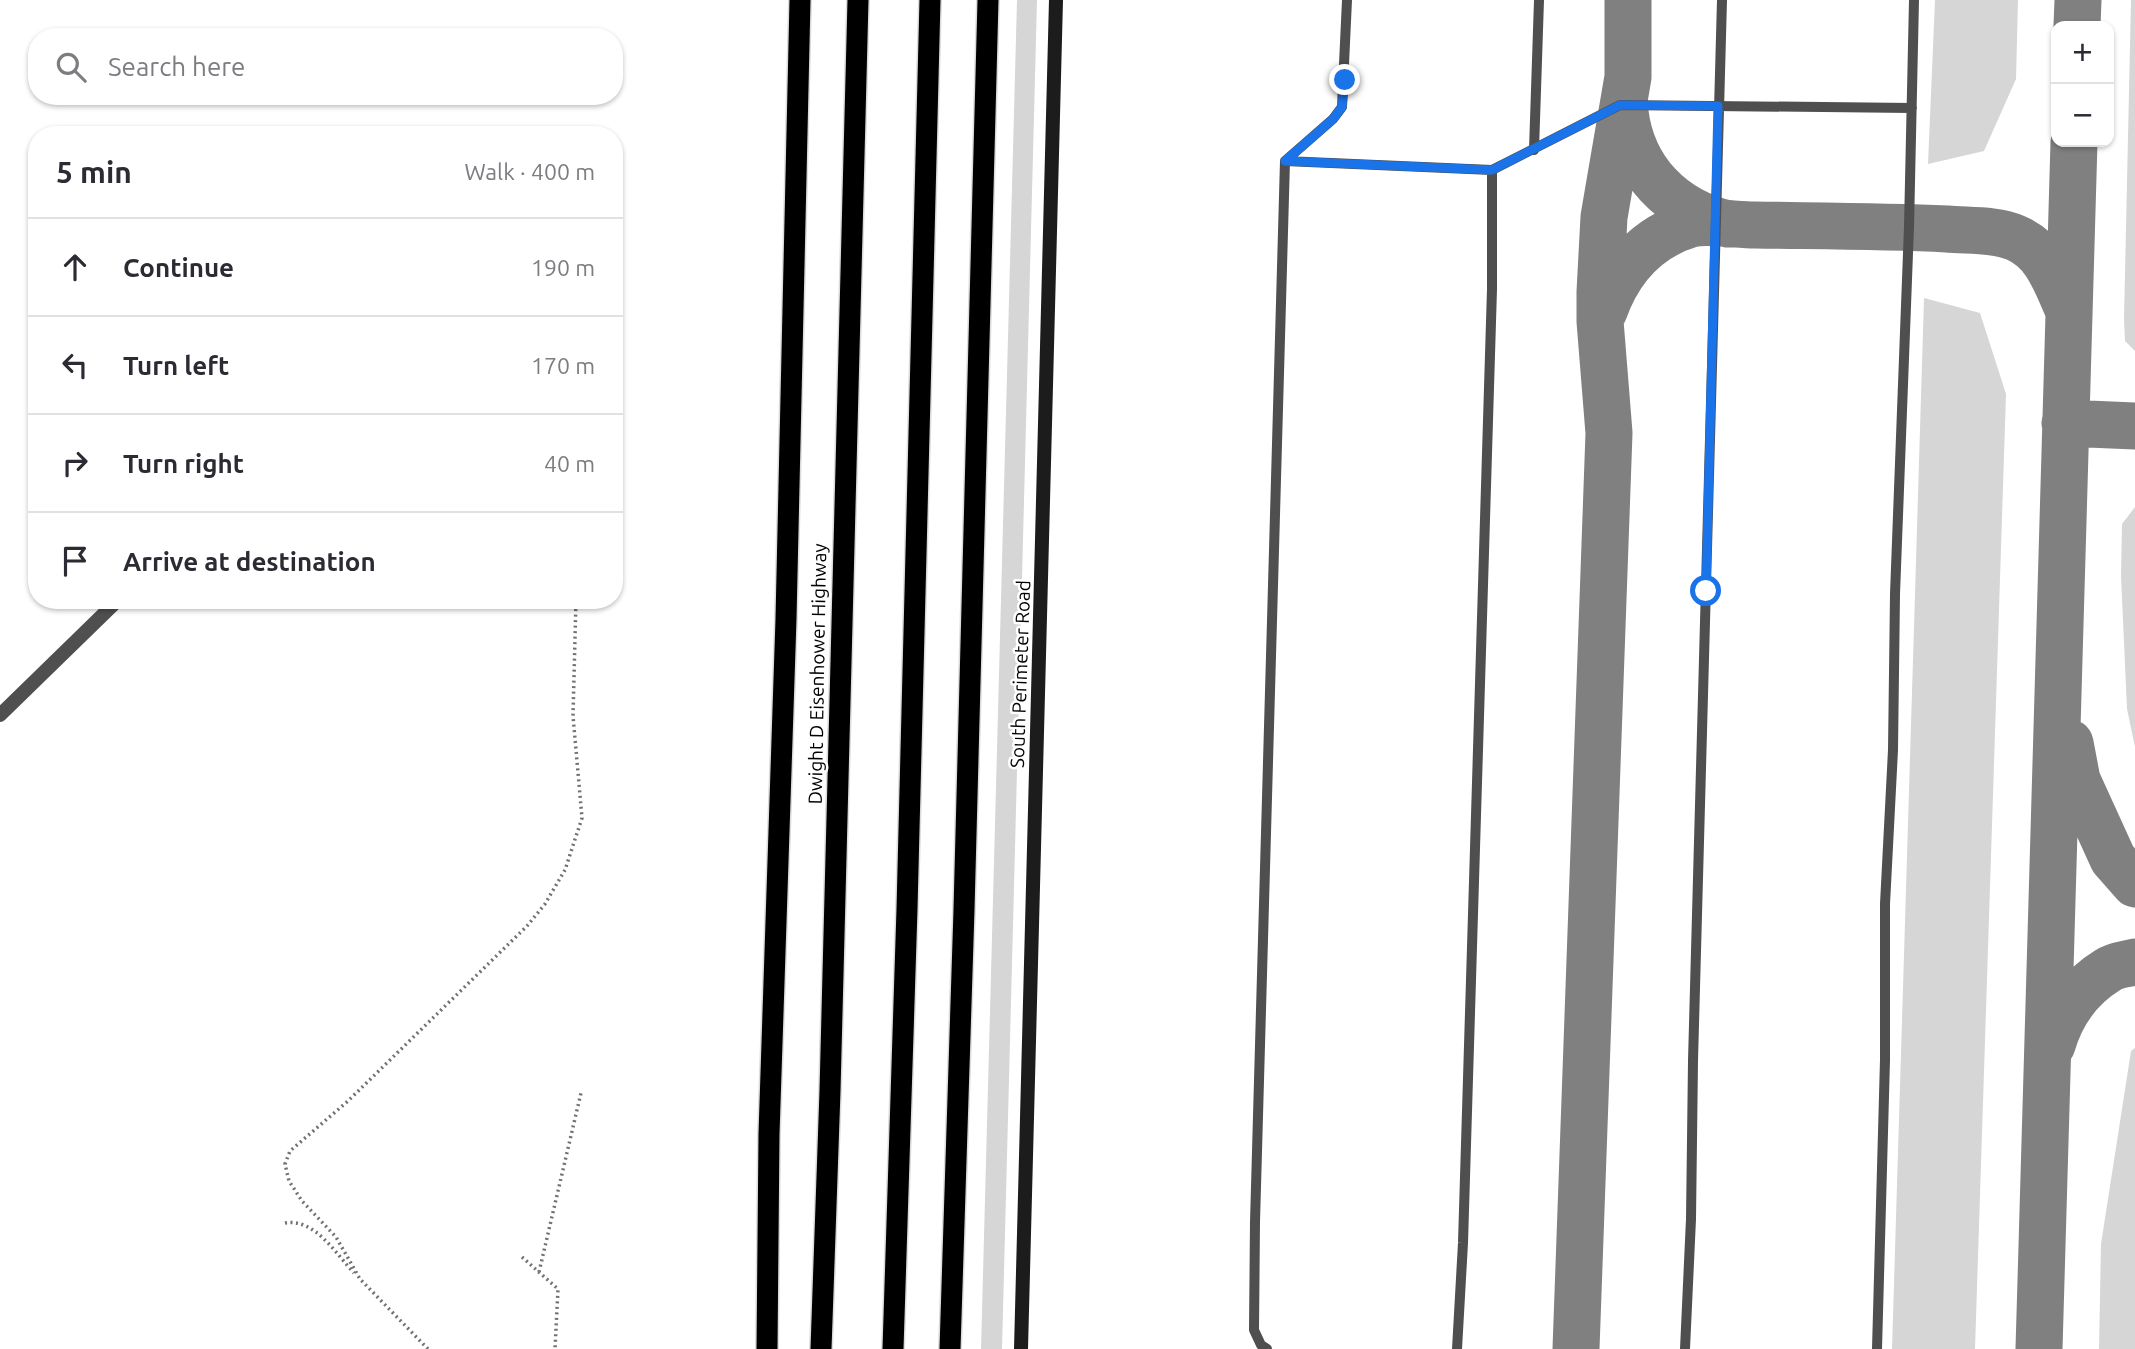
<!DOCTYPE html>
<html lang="en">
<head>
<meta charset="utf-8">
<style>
	:root { --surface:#fff; --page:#f2f2f3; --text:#2b2b33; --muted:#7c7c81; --line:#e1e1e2 }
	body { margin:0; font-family:Ubuntu,sans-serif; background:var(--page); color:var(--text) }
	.controls { position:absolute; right:21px; top:21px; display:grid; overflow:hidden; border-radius:14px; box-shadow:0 2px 5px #0004 }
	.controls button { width:63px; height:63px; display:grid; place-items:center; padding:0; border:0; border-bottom:2px solid var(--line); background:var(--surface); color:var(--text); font:35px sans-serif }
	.stop { position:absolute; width:21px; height:21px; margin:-16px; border:5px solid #1a73e8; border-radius:50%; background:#fff }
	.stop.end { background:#1a73e8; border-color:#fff; box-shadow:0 2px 7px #0008 }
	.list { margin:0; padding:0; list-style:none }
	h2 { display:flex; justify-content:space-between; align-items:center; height:91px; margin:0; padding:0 28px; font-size:30px }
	h2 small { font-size:23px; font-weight:400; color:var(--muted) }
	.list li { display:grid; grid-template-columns:46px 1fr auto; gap:21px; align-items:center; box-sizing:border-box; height:98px; padding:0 28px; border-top:2px solid var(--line) }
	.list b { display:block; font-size:26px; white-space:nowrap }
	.list em { font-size:23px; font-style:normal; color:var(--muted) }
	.icon { flex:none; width:38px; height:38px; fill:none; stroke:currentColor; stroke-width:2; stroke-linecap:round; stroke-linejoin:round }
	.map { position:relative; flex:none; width:2135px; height:1349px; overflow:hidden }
	.search { position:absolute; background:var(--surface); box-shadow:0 2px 5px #0004; left:28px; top:28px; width:595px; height:77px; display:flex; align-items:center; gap:18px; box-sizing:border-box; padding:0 24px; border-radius:28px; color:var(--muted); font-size:26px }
	.panel { position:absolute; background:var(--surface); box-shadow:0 2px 5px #0004; left:28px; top:126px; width:595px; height:483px; border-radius:28px }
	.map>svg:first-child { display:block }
	.grass { fill:#d6d6d6 }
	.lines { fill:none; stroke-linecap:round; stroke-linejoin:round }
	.taxiway { stroke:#808080; stroke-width:47 }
	.highway-casing { stroke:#dbdbdb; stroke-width:24 }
	.path { stroke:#717171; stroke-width:3.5; stroke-dasharray:2 3.5; stroke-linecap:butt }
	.lane { stroke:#4f4f4f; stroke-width:10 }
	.street { stroke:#4f4f4f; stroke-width:14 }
	.secondary { stroke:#1c1c1c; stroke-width:14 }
	.highway { stroke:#000; stroke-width:21 }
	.route { stroke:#1a73e8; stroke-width:9 }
	.labels { text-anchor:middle; stroke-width:5; stroke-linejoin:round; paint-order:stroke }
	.street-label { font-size:19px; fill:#000; stroke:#fff }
</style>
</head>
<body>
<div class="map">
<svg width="2135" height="1349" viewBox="0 0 2135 1349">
	<rect width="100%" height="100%" fill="#fff"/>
	<path class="grass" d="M 1017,0 L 1037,0 L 1002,1349 L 981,1349 Z
		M 1935,0 L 2018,0 L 2016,79 L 1984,151 L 1928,164 Z
		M 2131,0 L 2135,0 L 2135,351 L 2125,341 L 2124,319 Z
		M 1924,298 L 1980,313 L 2006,394 L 1975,1349 L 1892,1349 Z
		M 2135,507 L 2135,747 L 2127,709 L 2121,576 L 2122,524 Z
		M 2135,1048 L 2135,1349 L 2099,1349 L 2101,1244 L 2131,1051 Z"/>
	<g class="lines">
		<path class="taxiway" d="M 2077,26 L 2078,0
			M 1625,112 C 1632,170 1672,211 1728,224
			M 1604,311 C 1619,269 1647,237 1691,224 C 1706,220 1737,225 1755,225 C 1819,226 1883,226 1947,229 C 1969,231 1995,229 2016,238 C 2046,251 2055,280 2068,309
			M 2065,423 L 2135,426
			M 2070,743 L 2077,780 L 2113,859 L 2135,884
			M 2052,1045 C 2061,1014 2080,987 2108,970 C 2115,965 2127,964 2135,962
			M 1576,1349 L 1609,433 L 1600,321 L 1600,292 L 1604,217 L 1628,77 L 1628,0
			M 2039,1349 L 2074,142"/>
		<g class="highway-casing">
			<path id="highway" d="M 767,1349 L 769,1134 L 786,619 L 800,0
				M 821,1349 L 830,1091 L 858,0
				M 893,1349 L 907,909 L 930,0
				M 950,1349 L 964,910 L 988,0"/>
		</g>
		<path class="path" d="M 285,1223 C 315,1218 336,1254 354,1273
			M 522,1257 L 558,1289 L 555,1349
			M 539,1272 L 581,1093
			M 428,1349 L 360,1279 L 336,1237 L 302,1201 L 289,1181 L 285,1164 L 290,1151 L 348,1101 L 527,926 L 545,904 L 565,870 L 582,818 L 573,716 L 576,600"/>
		<path class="lane" d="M 1534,150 L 1539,0
			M 1285,161 L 1492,170 L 1620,105 L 1912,108
			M 1267,1349 L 1261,1345 L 1254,1330 L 1255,1222 L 1285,161 L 1333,119 L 1342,107 L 1347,0
			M 1457,1349 L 1463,1243 L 1492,289 L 1492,170
			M 1685,1349 L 1691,1219 L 1693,1061 L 1722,0
			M 1877,1349 L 1885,1060 L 1885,904 L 1893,750 L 1895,594 L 1909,227 L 1914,0"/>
		<path class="street" d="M 0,715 L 118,600"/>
		<path class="secondary" d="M 1021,1349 L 1056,0"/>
		<use href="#highway" class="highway"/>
	</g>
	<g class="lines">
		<path class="route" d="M 1345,80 L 1342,107 L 1333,119 L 1285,161 L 1492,170 L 1620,105 L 1718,106 L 1706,591"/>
	</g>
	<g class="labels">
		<g class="street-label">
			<text transform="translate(817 674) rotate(-89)" y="7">Dwight D Eisenhower Highway</text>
			<text transform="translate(1020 674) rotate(-88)" y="7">South Perimeter Road</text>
		</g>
	</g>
</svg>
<div class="controls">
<button>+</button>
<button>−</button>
</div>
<div class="stop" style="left:1706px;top:591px"></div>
<div class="stop end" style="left:1345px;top:80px"></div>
<div class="search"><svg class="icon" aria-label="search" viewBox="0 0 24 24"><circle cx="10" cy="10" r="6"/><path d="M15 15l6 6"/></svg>Search here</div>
<section class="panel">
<h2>5 min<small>Walk · 400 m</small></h2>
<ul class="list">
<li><svg class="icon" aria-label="ahead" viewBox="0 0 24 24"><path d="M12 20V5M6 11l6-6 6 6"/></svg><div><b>Continue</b></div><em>190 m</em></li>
<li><svg class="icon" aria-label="left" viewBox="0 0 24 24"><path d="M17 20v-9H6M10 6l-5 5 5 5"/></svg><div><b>Turn left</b></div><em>170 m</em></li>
<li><svg class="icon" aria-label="right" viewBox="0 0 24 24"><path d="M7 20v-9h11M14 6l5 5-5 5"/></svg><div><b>Turn right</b></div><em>40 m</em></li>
<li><svg class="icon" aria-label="arrive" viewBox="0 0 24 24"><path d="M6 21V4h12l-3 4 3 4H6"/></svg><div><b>Arrive at destination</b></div></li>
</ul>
</section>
</div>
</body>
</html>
